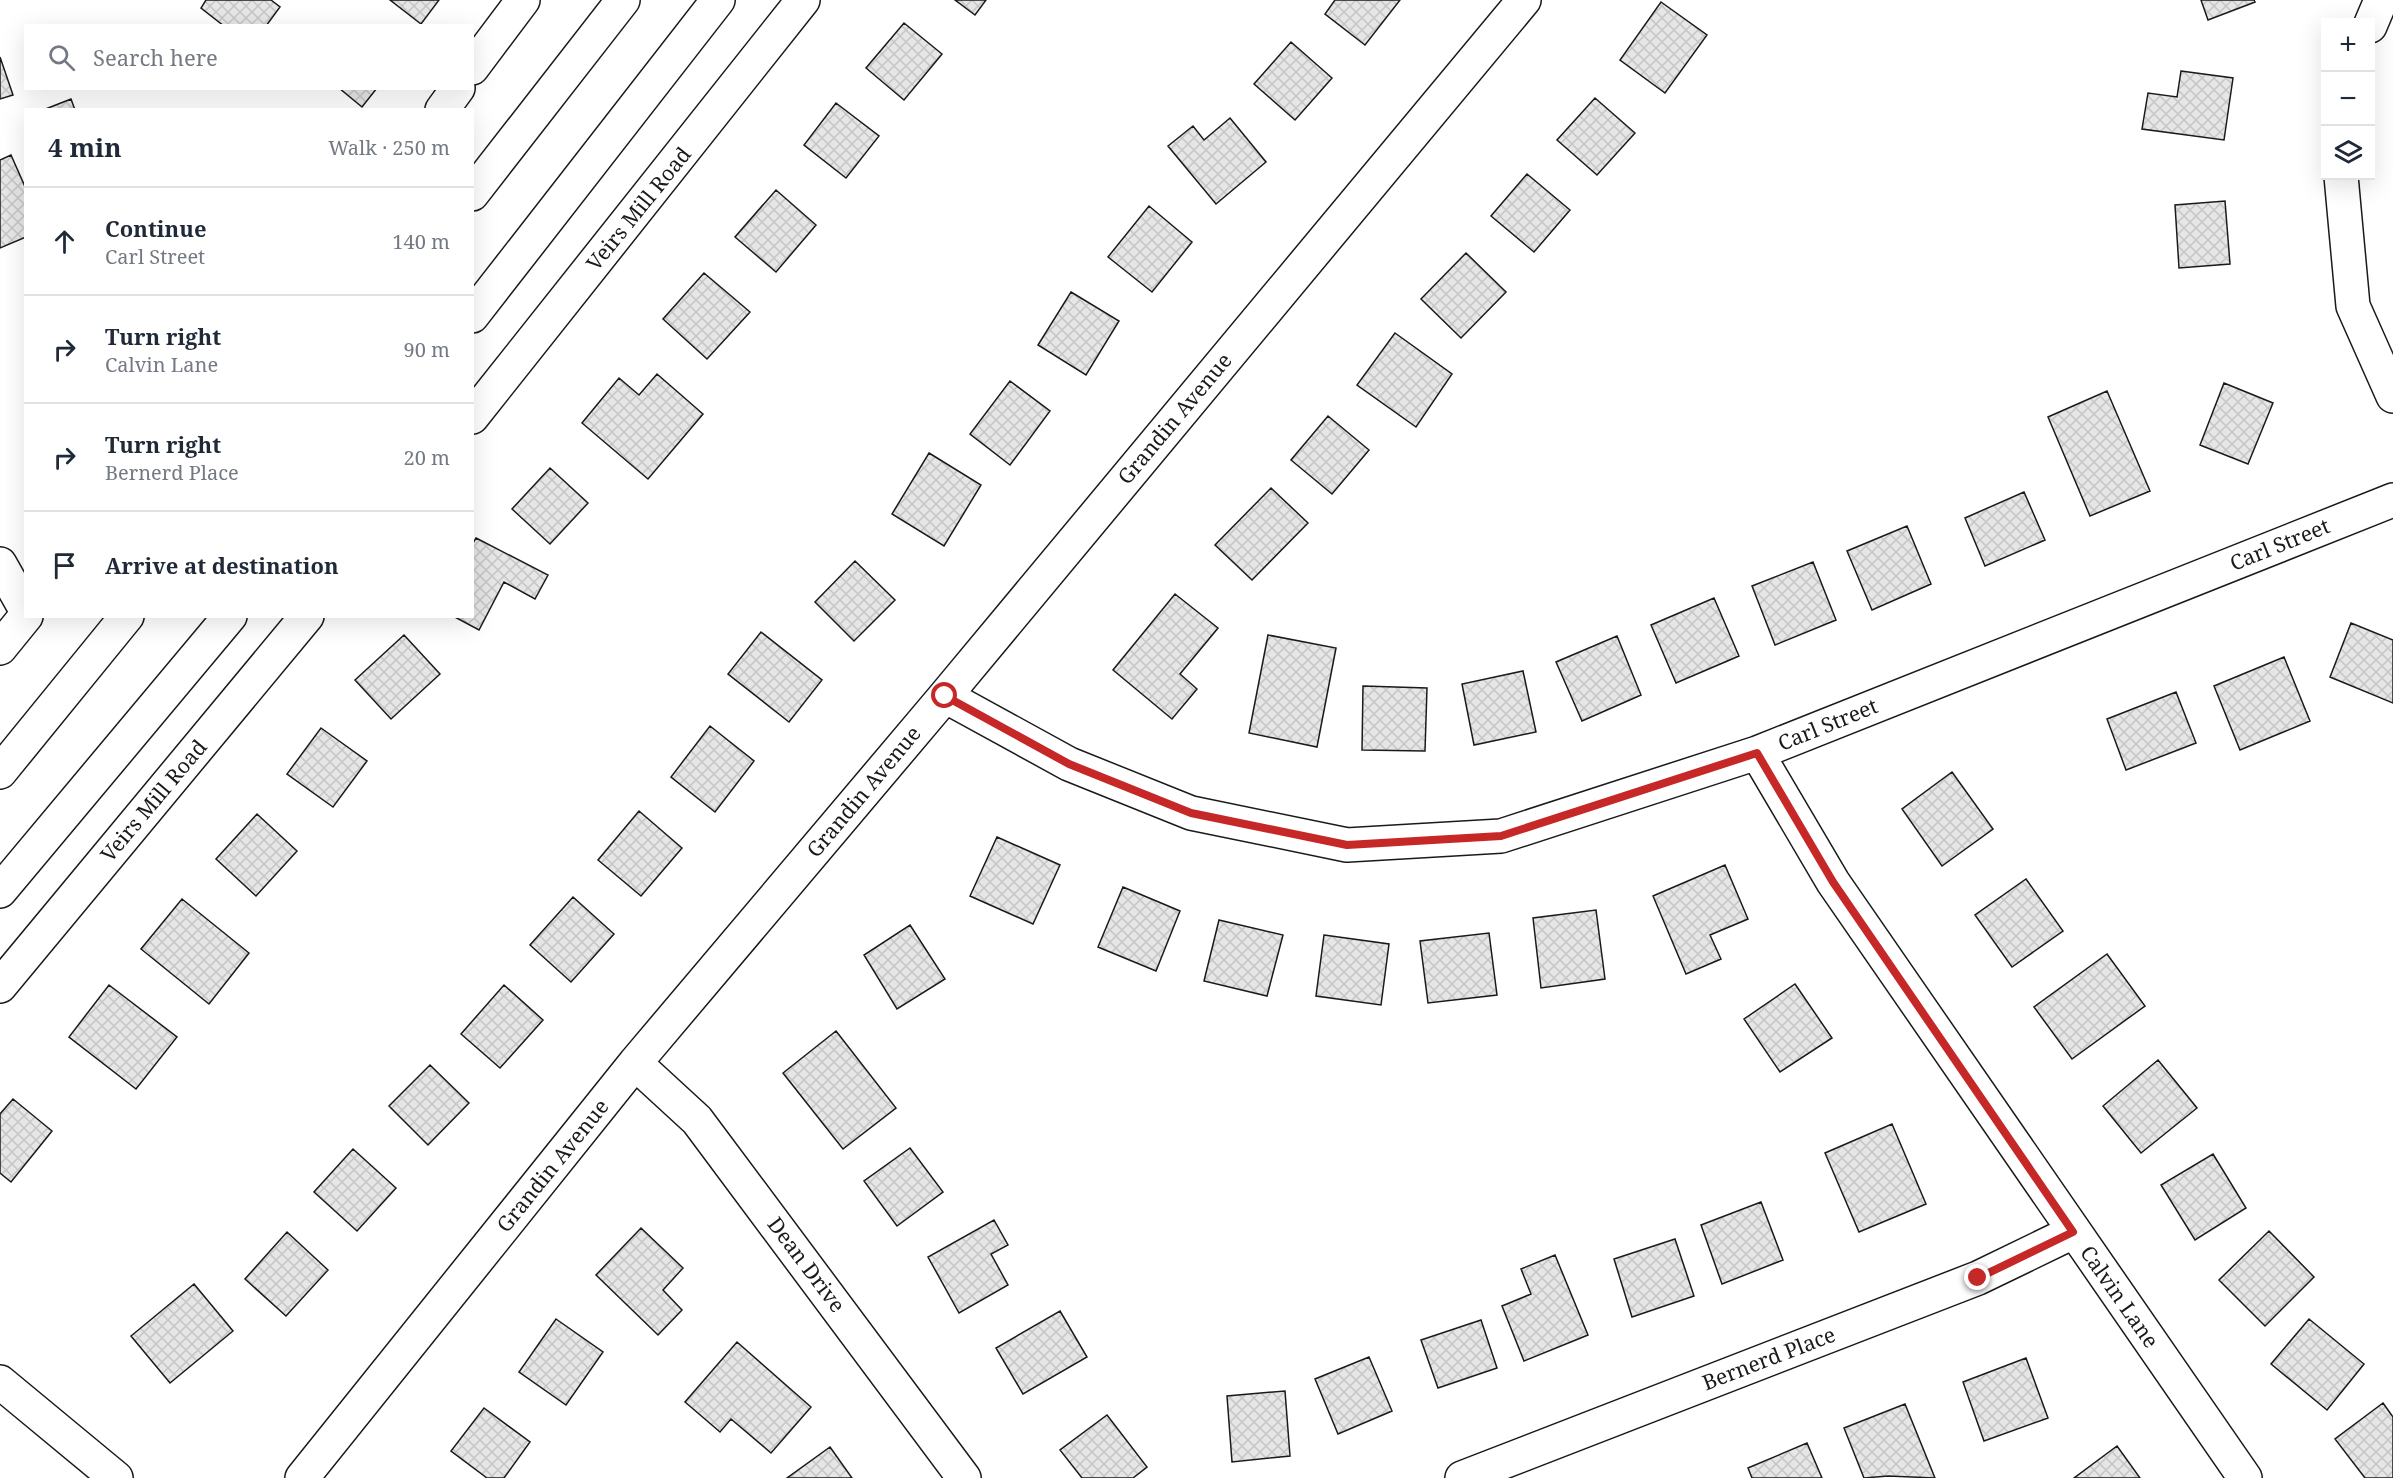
<!DOCTYPE html>
<html lang="en">
<head>
<meta charset="utf-8">
<style>
	:root { --surface:#fff; --page:#f2f2f3; --text:#1f2937; --muted:#747a83; --line:#e0e1e3 }
	body { margin:0; font-family:"Noto Serif",serif; background:var(--page); color:var(--text) }
	.controls { position:absolute; right:18px; top:18px; display:grid; overflow:hidden; border-radius:0px; box-shadow:0 6px 24px #0002 }
	.controls button { width:54px; height:54px; display:grid; place-items:center; padding:0; border:0; border-bottom:2px solid var(--line); background:var(--surface); color:var(--text); font:30px sans-serif }
	.stop { position:absolute; width:18px; height:18px; margin:-14px; border:4px solid #c62828; border-radius:50%; background:#fff }
	.stop.end { background:#c62828; border-color:#fff; box-shadow:0 2px 6px #0008 }
	.list { margin:0; padding:0; list-style:none }
	h2 { display:flex; justify-content:space-between; align-items:center; height:78px; margin:0; padding:0 24px; font-size:26px }
	h2 small { font-size:20px; font-weight:400; color:var(--muted) }
	.list li { display:grid; grid-template-columns:39px 1fr auto; gap:18px; align-items:center; box-sizing:border-box; height:108px; padding:0 24px; border-top:2px solid var(--line) }
	.list b { display:block; font-size:22px; white-space:nowrap }
	.list p { margin:0; font-size:20px; white-space:nowrap; color:var(--muted) }
	.list em { font-size:20px; font-style:normal; color:var(--muted) }
	.icon { flex:none; width:33px; height:33px; fill:none; stroke:currentColor; stroke-width:2; stroke-linecap:round; stroke-linejoin:round }
	.map { position:relative; flex:none; width:2393px; height:1478px; overflow:hidden }
	.search { position:absolute; background:var(--surface); box-shadow:0 6px 24px #0002; left:24px; top:24px; width:450px; height:66px; display:flex; align-items:center; gap:15px; box-sizing:border-box; padding:0 21px; border-radius:0px; color:var(--muted); font-size:22px }
	.panel { position:absolute; background:var(--surface); box-shadow:0 6px 24px #0002; left:24px; top:108px; width:450px; height:510px; border-radius:0px }
	.map>svg:first-child { display:block }
	.building { fill:url(#building-cross-hatch); stroke:#1a1a1a; stroke-width:1.5 }
	.lines { fill:none; stroke-linecap:round; stroke-linejoin:round }
	.minor-casing { stroke:#1a1a1a; stroke-width:36 }
	.tertiary-casing { stroke:#1a1a1a; stroke-width:36 }
	.primary-casing { stroke:#1a1a1a; stroke-width:36 }
	.minor { stroke:#fff; stroke-width:33 }
	.tertiary { stroke:#fff; stroke-width:33 }
	.primary { stroke:#fff; stroke-width:33 }
	.route { stroke:#c62828; stroke-width:8 }
	.labels { text-anchor:middle; stroke-width:4.5; stroke-linejoin:round; paint-order:stroke }
	.street-label { font-size:21px; fill:#1a1a1a; stroke:#fff }
</style>
</head>
<body>
<div class="map">
<svg width="2393" height="1478" viewBox="0 0 2393 1478">
	<defs>
		<pattern id="building-cross-hatch" width="8" height="8" patternUnits="userSpaceOnUse" patternTransform="scale(1.5)"><rect width="8" height="8" fill="#e6e6e6"/><path d="M0 0l8 8M0 8l8-8" fill="none" stroke="#c5c5c5"/></pattern>
	</defs>
	<rect width="100%" height="100%" fill="#fff"/>
	<path class="building" d="M 206,0 L 271,0 L 280,7 L 266,26 L 224,26 L 201,8 Z
		M 390,0 L 439,0 L 421,24 Z
		M 955,0 L 986,0 L 975,15 Z
		M 1335,0 L 1400,0 L 1365,45 L 1325,14 Z
		M 2201,0 L 2254,0 L 2255,2 L 2208,20 Z
		M 1661,2 L 1707,35 L 1665,93 L 1620,60 Z
		M 904,23 L 942,54 L 904,100 L 866,68 Z
		M 1291,42 L 1332,78 L 1295,120 L 1254,84 Z
		M 0,57 L 13,95 L 0,99 Z
		M 2181,71 L 2233,78 L 2224,140 L 2142,129 L 2148,93 L 2177,97 Z
		M 339,88 L 377,88 L 362,107 Z
		M 1595,98 L 1635,133 L 1597,175 L 1557,140 Z
		M 71,99 L 75,110 L 43,110 Z
		M 836,103 L 879,136 L 846,178 L 804,145 Z
		M 1230,118 L 1266,162 L 1216,204 L 1168,146 L 1193,126 L 1204,140 Z
		M 11,155 L 26,189 L 26,237 L 0,248 L 0,160 Z
		M 1527,174 L 1570,210 L 1534,252 L 1491,216 Z
		M 776,190 L 816,225 L 776,272 L 735,237 Z
		M 2225,201 L 2230,264 L 2179,268 L 2175,205 Z
		M 1149,206 L 1192,242 L 1152,292 L 1108,257 Z
		M 1466,253 L 1506,292 L 1461,338 L 1421,299 Z
		M 704,273 L 750,312 L 707,359 L 663,319 Z
		M 1071,292 L 1119,321 L 1086,375 L 1038,345 Z
		M 1395,333 L 1452,374 L 1416,427 L 1357,385 Z
		M 657,374 L 703,414 L 648,479 L 582,423 L 619,378 L 639,395 Z
		M 1010,381 L 1050,411 L 1010,465 L 970,434 Z
		M 2224,383 L 2273,403 L 2248,464 L 2200,445 Z
		M 2107,391 L 2150,491 L 2090,516 L 2048,417 Z
		M 1328,416 L 1369,450 L 1332,494 L 1291,460 Z
		M 929,453 L 981,485 L 944,546 L 892,514 Z
		M 550,468 L 588,503 L 550,544 L 512,509 Z
		M 1271,488 L 1308,523 L 1252,580 L 1215,545 Z
		M 2024,492 L 2045,540 L 1985,566 L 1965,518 Z
		M 1907,526 L 1931,584 L 1872,610 L 1847,551 Z
		M 476,538 L 548,575 L 535,599 L 504,582 L 479,630 L 453,616 L 472,616 L 472,545 Z
		M 855,561 L 895,600 L 854,641 L 815,602 Z
		M 1813,562 L 1836,620 L 1775,645 L 1752,586 Z
		M 1175,594 L 1218,628 L 1180,674 L 1197,689 L 1172,719 L 1113,670 Z
		M 1714,598 L 1739,656 L 1676,683 L 1651,625 Z
		M 2351,623 L 2393,640 L 2393,703 L 2330,677 Z
		M 761,632 L 822,680 L 789,722 L 728,674 Z
		M 404,635 L 440,674 L 391,719 L 355,680 Z
		M 1268,635 L 1336,648 L 1317,747 L 1249,733 Z
		M 1617,636 L 1641,695 L 1582,721 L 1556,662 Z
		M 2284,657 L 2310,721 L 2240,750 L 2214,686 Z
		M 1523,671 L 1536,732 L 1474,745 L 1462,684 Z
		M 1363,686 L 1427,688 L 1425,751 L 1362,750 Z
		M 2176,692 L 2196,743 L 2126,770 L 2107,719 Z
		M 710,726 L 754,761 L 715,812 L 671,777 Z
		M 321,728 L 367,761 L 333,807 L 287,774 Z
		M 1952,772 L 1993,829 L 1942,866 L 1902,809 Z
		M 639,811 L 682,848 L 641,896 L 598,860 Z
		M 257,814 L 297,851 L 256,896 L 216,859 Z
		M 997,837 L 1060,865 L 1033,924 L 970,896 Z
		M 1725,865 L 1748,919 L 1710,935 L 1721,959 L 1686,974 L 1653,896 Z
		M 2026,879 L 2063,931 L 2012,967 L 1975,915 Z
		M 1123,887 L 1180,911 L 1156,971 L 1098,947 Z
		M 573,897 L 614,934 L 571,982 L 530,945 Z
		M 182,899 L 249,953 L 209,1004 L 141,949 Z
		M 1596,910 L 1605,979 L 1541,988 L 1533,918 Z
		M 1219,920 L 1283,935 L 1267,996 L 1204,981 Z
		M 910,925 L 945,979 L 897,1009 L 864,955 Z
		M 1489,933 L 1497,995 L 1428,1003 L 1420,941 Z
		M 1324,935 L 1389,944 L 1381,1005 L 1316,996 Z
		M 2107,954 L 2145,1006 L 2072,1059 L 2034,1007 Z
		M 1795,984 L 1832,1038 L 1780,1072 L 1744,1019 Z
		M 109,985 L 177,1037 L 136,1089 L 69,1037 Z
		M 504,985 L 543,1020 L 500,1068 L 461,1034 Z
		M 836,1031 L 896,1108 L 843,1149 L 783,1073 Z
		M 2158,1060 L 2197,1108 L 2141,1153 L 2103,1106 Z
		M 430,1065 L 469,1103 L 428,1145 L 389,1106 Z
		M 13,1099 L 52,1131 L 11,1182 L 0,1173 L 0,1114 Z
		M 1892,1124 L 1926,1204 L 1859,1232 L 1825,1153 Z
		M 910,1148 L 943,1192 L 897,1226 L 864,1181 Z
		M 353,1149 L 396,1188 L 357,1231 L 314,1192 Z
		M 2213,1154 L 2246,1208 L 2195,1240 L 2161,1185 Z
		M 1761,1202 L 1783,1260 L 1722,1284 L 1701,1225 Z
		M 994,1220 L 1008,1245 L 991,1254 L 1008,1285 L 959,1313 L 928,1257 Z
		M 641,1228 L 683,1268 L 663,1290 L 682,1310 L 658,1335 L 596,1275 Z
		M 2269,1231 L 2314,1277 L 2265,1326 L 2219,1280 Z
		M 287,1232 L 328,1270 L 286,1316 L 245,1279 Z
		M 1675,1239 L 1694,1296 L 1632,1317 L 1614,1259 Z
		M 1555,1255 L 1588,1335 L 1524,1361 L 1502,1306 L 1531,1294 L 1521,1269 Z
		M 194,1284 L 233,1331 L 170,1383 L 131,1336 Z
		M 1060,1311 L 1087,1357 L 1023,1394 L 996,1348 Z
		M 556,1319 L 603,1352 L 566,1405 L 519,1372 Z
		M 2309,1319 L 2364,1364 L 2327,1410 L 2271,1364 Z
		M 1481,1320 L 1497,1368 L 1438,1388 L 1421,1340 Z
		M 737,1342 L 811,1407 L 771,1453 L 731,1419 L 720,1432 L 685,1402 Z
		M 1369,1357 L 1392,1411 L 1338,1434 L 1315,1379 Z
		M 2026,1358 L 2048,1418 L 1984,1441 L 1963,1382 Z
		M 1285,1391 L 1290,1456 L 1232,1462 L 1227,1396 Z
		M 2383,1403 L 2393,1417 L 2393,1478 L 2365,1478 L 2335,1439 Z
		M 1905,1404 L 1935,1478 L 1888,1476 L 1864,1478 L 1844,1428 Z
		M 484,1408 L 530,1442 L 504,1478 L 487,1478 L 451,1451 Z
		M 1107,1415 L 1147,1467 L 1133,1478 L 1082,1478 L 1060,1450 Z
		M 1807,1443 L 1822,1478 L 1752,1478 L 1748,1468 Z
		M 2117,1446 L 2140,1478 L 2074,1478 Z
		M 830,1447 L 852,1478 L 787,1478 Z"/>
	<g class="lines">
		<g class="minor-casing">
			<path id="minor" d="M 2370,26 L 2381,0
				M 472,68 L 523,0
				M 442,110 L 458,88
				M 2341,176 L 2353,306 L 2393,396
				M 472,417 L 803,0
				M 0,564 L 26,610
				M 0,648 L 26,616
				M 945,696 L 1069,764 L 1191,813 L 1347,845 L 1501,836 L 1757,753 L 2393,500
				M 1757,753 L 1833,882 L 2245,1478
				M 0,986 L 307,616
				M 635,1063 L 697,1120 L 964,1478
				M 302,1478 L 635,1063 L 945,696 L 1524,0
				M 1462,1478 L 1978,1278 L 2073,1232"/>
		</g>
		<g class="tertiary-casing">
			<path id="tertiary" d="M 0,1382 L 116,1478"/>
		</g>
		<g class="primary-casing">
			<path id="primary" d="M 472,194 L 623,0
				M 472,316 L 718,0
				M 0,772 L 127,616
				M 0,891 L 230,616"/>
		</g>
		<use href="#minor" class="minor"/>
		<use href="#tertiary" class="tertiary"/>
		<use href="#primary" class="primary"/>
	</g>
	<g class="lines">
		<path class="route" d="M 945,696 L 1069,764 L 1191,813 L 1347,845 L 1501,836 L 1757,753 L 1833,882 L 2073,1232 L 1978,1278"/>
	</g>
	<g class="labels">
		<g class="street-label">
			<text transform="translate(639 209) rotate(-51)" y="7">Veirs Mill Road</text>
			<text transform="translate(1175 419) rotate(-50)" y="7">Grandin Avenue</text>
			<text transform="translate(2280 545) rotate(-22)" y="7">Carl Street</text>
			<text transform="translate(1828 725) rotate(-22)" y="7">Carl Street</text>
			<text transform="translate(864 792) rotate(-50)" y="7">Grandin Avenue</text>
			<text transform="translate(154 801) rotate(-50)" y="7">Veirs Mill Road</text>
			<text transform="translate(553 1166) rotate(-51)" y="7">Grandin Avenue</text>
			<text transform="translate(806 1265) rotate(53)" y="7">Dean Drive</text>
			<text transform="translate(2119 1297) rotate(55)" y="7">Calvin Lane</text>
			<text transform="translate(1769 1359) rotate(-21)" y="7">Bernerd Place</text>
		</g>
	</g>
</svg>
<div class="controls">
<button>+</button>
<button>−</button>
<button><svg class="icon" aria-label="layers" viewBox="0 0 24 24"><path d="M12 4l9 5-9 5-9-5zM3 14l9 5 9-5"/></svg></button>
</div>
<div class="stop" style="left:945px;top:696px"></div>
<div class="stop end" style="left:1978px;top:1278px"></div>
<div class="search"><svg class="icon" aria-label="search" viewBox="0 0 24 24"><circle cx="10" cy="10" r="6"/><path d="M15 15l6 6"/></svg>Search here</div>
<section class="panel">
<h2>4 min<small>Walk · 250 m</small></h2>
<ul class="list">
<li><svg class="icon" aria-label="ahead" viewBox="0 0 24 24"><path d="M12 20V5M6 11l6-6 6 6"/></svg><div><b>Continue</b><p>Carl Street</p></div><em>140 m</em></li>
<li><svg class="icon" aria-label="right" viewBox="0 0 24 24"><path d="M7 20v-9h11M14 6l5 5-5 5"/></svg><div><b>Turn right</b><p>Calvin Lane</p></div><em>90 m</em></li>
<li><svg class="icon" aria-label="right" viewBox="0 0 24 24"><path d="M7 20v-9h11M14 6l5 5-5 5"/></svg><div><b>Turn right</b><p>Bernerd Place</p></div><em>20 m</em></li>
<li><svg class="icon" aria-label="arrive" viewBox="0 0 24 24"><path d="M6 21V4h12l-3 4 3 4H6"/></svg><div><b>Arrive at destination</b></div></li>
</ul>
</section>
</div>
</body>
</html>
